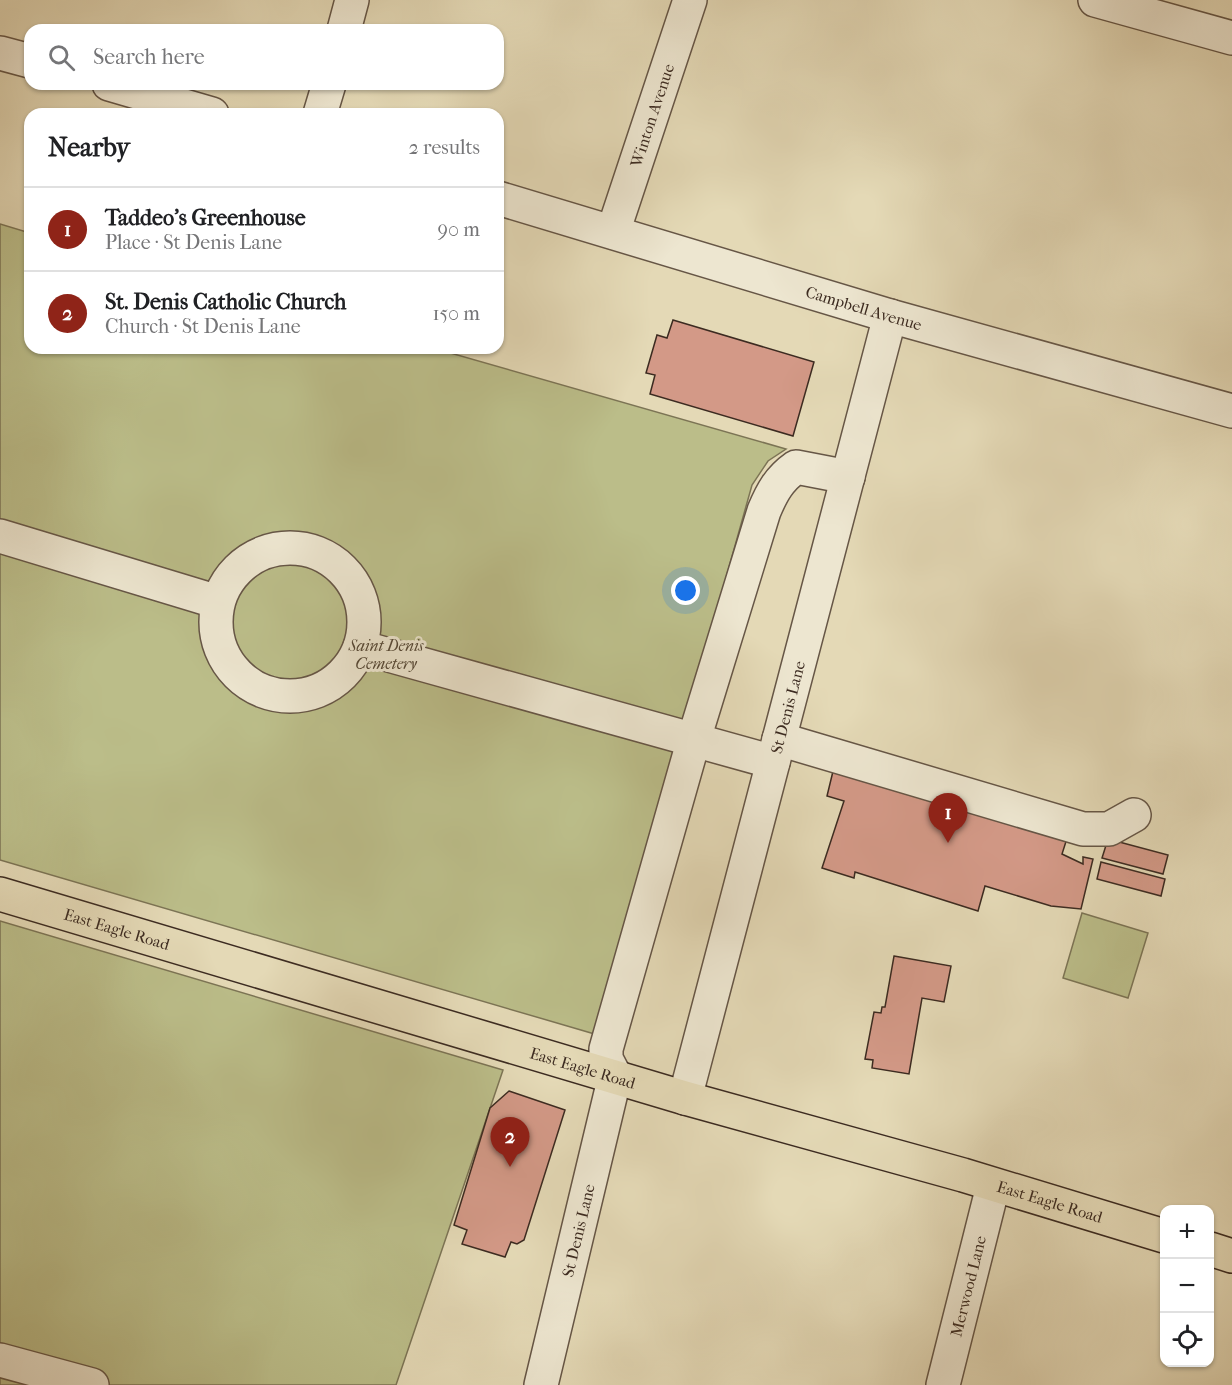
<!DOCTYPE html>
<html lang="en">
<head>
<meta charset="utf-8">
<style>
	:root { --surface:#fff; --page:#f2f2f2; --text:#202124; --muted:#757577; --line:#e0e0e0; --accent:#8f2418 }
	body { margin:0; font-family:"IM FELL French Canon",serif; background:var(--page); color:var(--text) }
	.controls { position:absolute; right:18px; bottom:18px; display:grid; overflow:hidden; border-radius:12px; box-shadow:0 2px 4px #0004 }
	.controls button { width:54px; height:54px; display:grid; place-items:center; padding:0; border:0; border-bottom:2px solid var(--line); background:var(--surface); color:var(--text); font:30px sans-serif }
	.you { position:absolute; left:686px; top:591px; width:21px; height:21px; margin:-15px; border:4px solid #fff; border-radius:50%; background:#1a73e8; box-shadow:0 0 0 9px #1a73e833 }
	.badge { display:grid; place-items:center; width:39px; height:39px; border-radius:50%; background:var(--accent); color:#fff; font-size:20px; font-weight:700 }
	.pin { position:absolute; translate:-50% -50px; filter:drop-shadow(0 2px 3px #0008) }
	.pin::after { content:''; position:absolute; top:32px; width:21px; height:18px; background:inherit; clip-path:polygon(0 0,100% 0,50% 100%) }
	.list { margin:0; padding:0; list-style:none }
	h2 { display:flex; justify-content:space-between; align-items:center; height:78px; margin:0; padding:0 24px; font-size:26px }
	h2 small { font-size:20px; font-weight:400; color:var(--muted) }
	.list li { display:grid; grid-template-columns:39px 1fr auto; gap:18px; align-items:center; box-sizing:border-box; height:84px; padding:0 24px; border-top:2px solid var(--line) }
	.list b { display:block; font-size:22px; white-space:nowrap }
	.list p { margin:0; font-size:20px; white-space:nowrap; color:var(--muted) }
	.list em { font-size:20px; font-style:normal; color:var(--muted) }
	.icon { flex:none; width:33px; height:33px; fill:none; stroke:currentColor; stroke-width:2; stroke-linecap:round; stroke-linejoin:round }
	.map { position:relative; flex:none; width:1232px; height:1385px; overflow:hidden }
	.search { position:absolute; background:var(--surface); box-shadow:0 2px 4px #0004; left:24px; top:24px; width:480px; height:66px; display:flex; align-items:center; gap:15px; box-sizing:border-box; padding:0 21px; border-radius:18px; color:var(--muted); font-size:22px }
	.panel { position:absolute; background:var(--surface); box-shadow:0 2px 4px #0004; left:24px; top:108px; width:480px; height:246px; border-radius:18px }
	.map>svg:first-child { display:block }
	.green { fill:#bbbd89; stroke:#7c7455; stroke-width:1.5 }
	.building { fill:#d39987; stroke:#3c2b21; stroke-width:1.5 }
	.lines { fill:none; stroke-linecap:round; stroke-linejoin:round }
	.minor-casing { stroke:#665646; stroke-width:36 }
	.major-casing { stroke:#3c2b21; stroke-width:36 }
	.minor { stroke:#ede6d0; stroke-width:33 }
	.major { stroke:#e4d9b6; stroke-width:33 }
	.labels { text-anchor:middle; stroke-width:6; stroke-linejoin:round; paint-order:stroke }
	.street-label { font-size:16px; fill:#3c2b21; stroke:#ede6d0 }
	.park-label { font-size:16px; font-style:italic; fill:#554836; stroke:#ede6d0 }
</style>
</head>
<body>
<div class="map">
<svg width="1232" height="1385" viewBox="0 0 1232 1385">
	<rect width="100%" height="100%" fill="#e4d9b6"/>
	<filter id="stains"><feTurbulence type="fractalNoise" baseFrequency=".00333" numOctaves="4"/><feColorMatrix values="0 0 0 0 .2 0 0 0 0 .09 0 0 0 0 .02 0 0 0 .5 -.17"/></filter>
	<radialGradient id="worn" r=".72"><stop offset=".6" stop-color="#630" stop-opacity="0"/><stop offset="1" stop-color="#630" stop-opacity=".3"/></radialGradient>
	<path class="green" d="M 0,224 L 30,233 L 30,348 L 433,348 L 786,449 L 768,461 L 752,485 L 598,1035 L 0,860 Z
		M 1082,913 L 1148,933 L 1128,998 L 1063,978 Z
		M 0,921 L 503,1070 L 396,1385 L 0,1385 Z"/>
	<path class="building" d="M 673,320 L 814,362 L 793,436 L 650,394 L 655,375 L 646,373 L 657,335 L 667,338 Z
		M 835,763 L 1069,832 L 1062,854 L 1083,864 L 1083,857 L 1093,859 L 1081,909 L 1051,906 L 985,886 L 978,911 L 855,872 L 854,878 L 822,868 L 844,801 L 827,796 Z
		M 1108,839 L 1168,855 L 1163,874 L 1102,858 Z
		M 1101,862 L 1165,879 L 1161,896 L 1097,879 Z
		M 894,956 L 951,966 L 944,1002 L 922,998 L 909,1074 L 872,1068 L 873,1060 L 865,1059 L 874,1012 L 881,1013 L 882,1007 L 885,1007 Z
		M 509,1091 L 565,1110 L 524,1240 L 517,1244 L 511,1242 L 505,1257 L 462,1244 L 467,1230 L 454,1225 L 490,1108 Z"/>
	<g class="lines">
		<g class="minor-casing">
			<g id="minor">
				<path d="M 1095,0 L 1232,38"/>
				<path d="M 344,30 L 352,0"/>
				<path d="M 0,53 L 30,61"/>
				<path d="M 109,84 L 212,114"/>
				<path d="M 320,114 L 329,84"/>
				<path id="s1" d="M 498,198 L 890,316 L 1232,411"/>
				<path id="s2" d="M 613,232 L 690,0"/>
				<path d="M 0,536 L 218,602"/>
				<circle cx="290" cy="622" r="74"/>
				<path d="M 360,647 L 773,762"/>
				<path d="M 779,739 L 1083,829 L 1109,829 L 1134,815"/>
				<path id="s3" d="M 685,1098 L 890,316"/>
				<path d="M 0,1360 L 92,1385"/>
				<path id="s4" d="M 541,1385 L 615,1076 L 606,1059 L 606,1049 L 694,739 L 764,511 C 772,492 779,479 796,467 L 848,477"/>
				<path id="s5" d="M 943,1385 L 993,1186"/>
			</g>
		</g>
		<g class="major-casing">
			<g id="major">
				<path id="s6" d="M 0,894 L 685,1098 L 963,1175 L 1164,1236"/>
				<path d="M 1210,1249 L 1232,1256"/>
			</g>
		</g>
		<use href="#minor" class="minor"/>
		<use href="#major" class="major"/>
	</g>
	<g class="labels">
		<g class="street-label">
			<text dy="6" stroke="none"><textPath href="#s2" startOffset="123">Winton Avenue</textPath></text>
			<text dy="6" stroke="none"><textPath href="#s1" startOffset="382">Campbell Avenue</textPath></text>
			<text dy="6" stroke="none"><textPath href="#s3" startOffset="404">St Denis Lane</textPath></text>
			<text dy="6" stroke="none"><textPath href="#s6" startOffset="122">East Eagle Road</textPath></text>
			<text dy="6" stroke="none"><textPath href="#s6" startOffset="608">East Eagle Road</textPath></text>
			<text dy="6" stroke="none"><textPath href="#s6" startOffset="1094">East Eagle Road</textPath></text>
			<text dy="6" stroke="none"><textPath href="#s4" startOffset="159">St Denis Lane</textPath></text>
			<text dy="6" stroke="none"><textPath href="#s5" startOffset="102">Merwood Lane</textPath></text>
		</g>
		<g class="park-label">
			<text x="386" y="651">Saint Denis<tspan x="386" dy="18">Cemetery</tspan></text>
		</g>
	</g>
	<rect width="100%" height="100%" filter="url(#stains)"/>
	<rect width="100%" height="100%" fill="url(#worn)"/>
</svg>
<div class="controls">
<button>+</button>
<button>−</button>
<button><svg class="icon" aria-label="locate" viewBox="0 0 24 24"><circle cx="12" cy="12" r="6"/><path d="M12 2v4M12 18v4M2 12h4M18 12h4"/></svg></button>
</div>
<div class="you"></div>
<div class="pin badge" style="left:948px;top:843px">1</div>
<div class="pin badge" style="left:510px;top:1167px">2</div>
<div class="search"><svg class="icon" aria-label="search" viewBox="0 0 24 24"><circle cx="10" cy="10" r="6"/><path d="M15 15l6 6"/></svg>Search here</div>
<section class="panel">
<h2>Nearby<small>2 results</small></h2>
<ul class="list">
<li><span class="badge">1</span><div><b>Taddeo's Greenhouse</b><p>Place · St Denis Lane</p></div><em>90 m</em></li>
<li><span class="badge">2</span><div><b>St. Denis Catholic Church</b><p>Church · St Denis Lane</p></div><em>150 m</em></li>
</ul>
</section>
</div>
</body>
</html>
